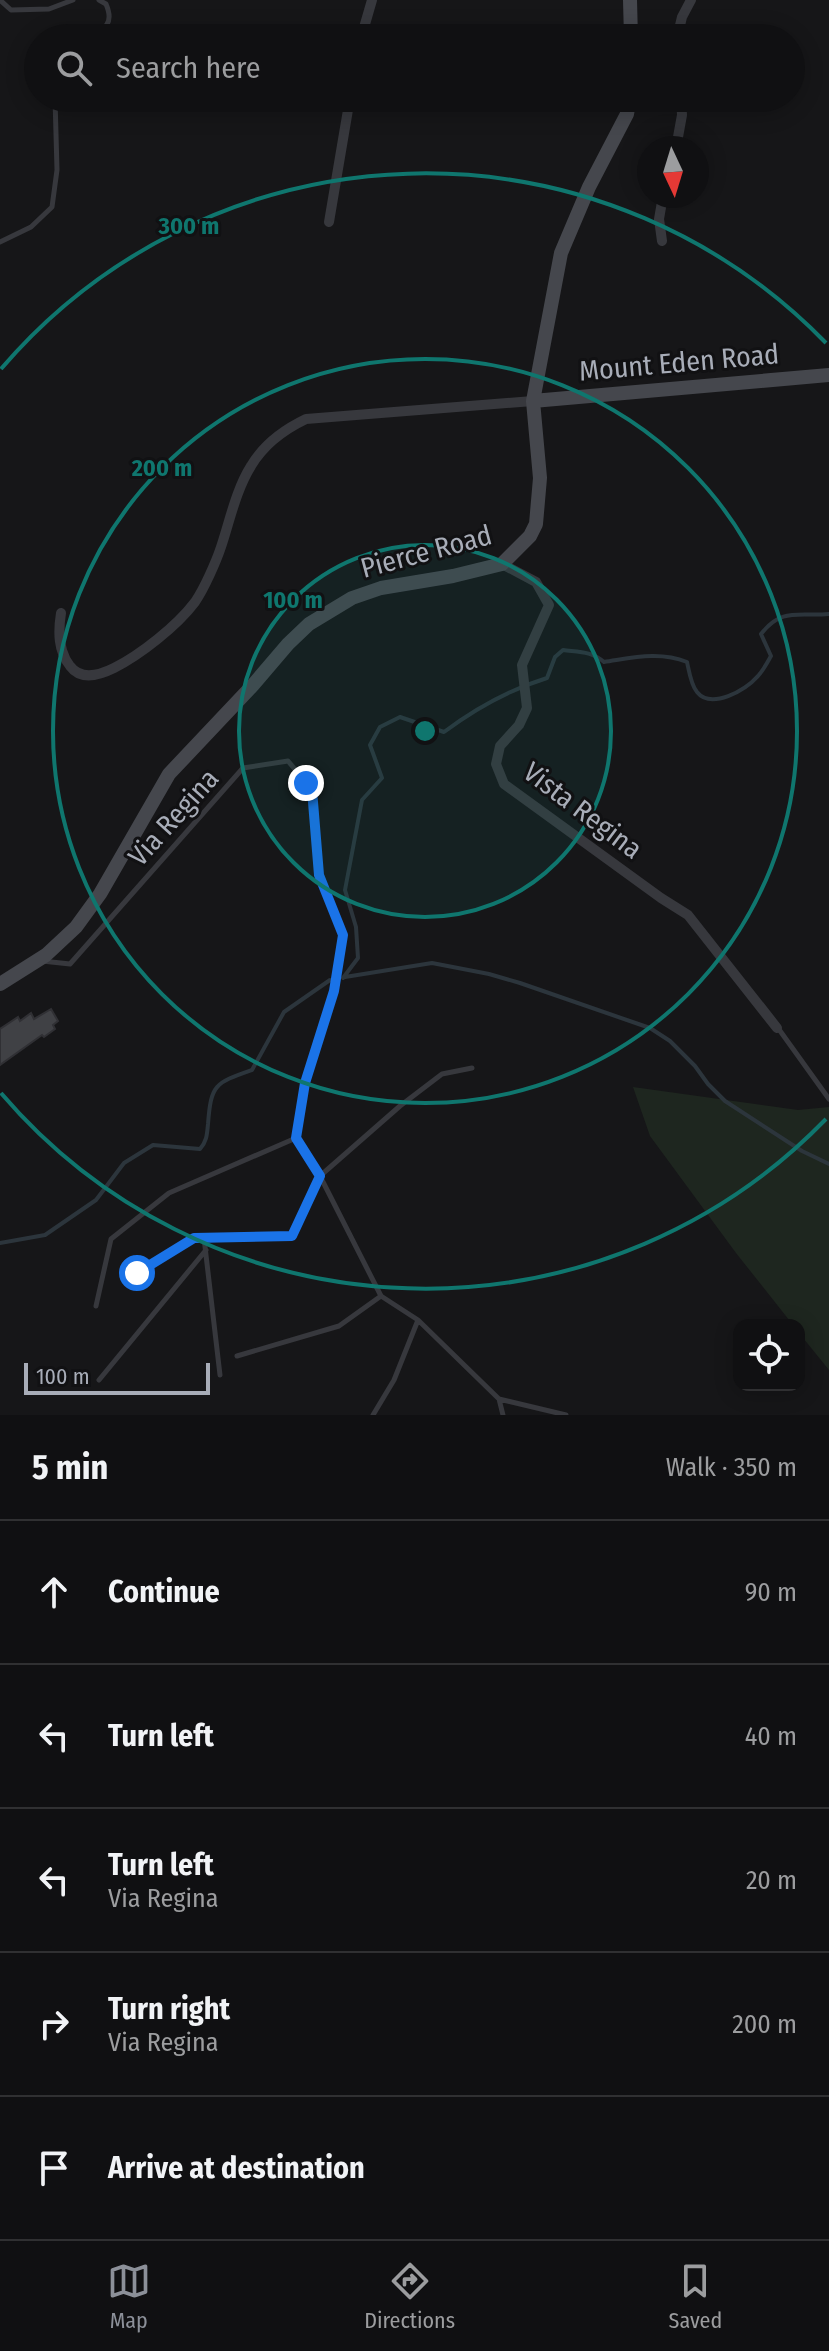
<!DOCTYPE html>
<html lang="en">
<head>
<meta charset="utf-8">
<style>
	:root { --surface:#101012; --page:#19191b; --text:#f1f3f6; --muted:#9c9d9f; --line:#303032; --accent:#8c9099 }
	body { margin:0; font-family:"Fira Sans Condensed",sans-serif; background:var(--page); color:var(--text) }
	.controls { position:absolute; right:24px; bottom:24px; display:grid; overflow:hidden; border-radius:16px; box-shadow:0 4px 20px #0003 }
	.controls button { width:72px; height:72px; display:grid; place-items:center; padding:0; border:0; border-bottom:2px solid var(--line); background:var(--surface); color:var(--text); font:40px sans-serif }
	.compass { position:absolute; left:637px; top:136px; width:72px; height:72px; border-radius:50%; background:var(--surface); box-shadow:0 4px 20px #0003; rotate:176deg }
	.scale { position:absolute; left:24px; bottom:20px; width:186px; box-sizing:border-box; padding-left:8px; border:4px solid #a8adb8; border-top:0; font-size:22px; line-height:28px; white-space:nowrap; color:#a8adb8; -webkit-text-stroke:6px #111113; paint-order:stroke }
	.stop { position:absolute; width:24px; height:24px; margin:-18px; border:6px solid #1a73e8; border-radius:50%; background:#fff }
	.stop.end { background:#1a73e8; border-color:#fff; box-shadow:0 2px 8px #0008 }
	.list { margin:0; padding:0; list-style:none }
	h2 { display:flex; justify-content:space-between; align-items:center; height:104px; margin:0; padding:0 32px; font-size:34px }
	h2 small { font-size:26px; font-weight:400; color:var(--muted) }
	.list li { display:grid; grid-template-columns:52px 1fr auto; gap:24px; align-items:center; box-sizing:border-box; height:144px; padding:0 32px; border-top:2px solid var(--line) }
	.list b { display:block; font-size:30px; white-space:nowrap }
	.list p { margin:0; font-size:26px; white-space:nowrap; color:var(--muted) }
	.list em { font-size:26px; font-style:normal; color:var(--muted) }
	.icon { flex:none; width:44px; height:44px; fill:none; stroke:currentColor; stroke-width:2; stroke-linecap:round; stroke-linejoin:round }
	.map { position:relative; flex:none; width:829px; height:1415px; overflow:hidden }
	.search { position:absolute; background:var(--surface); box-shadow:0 4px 20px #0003; left:24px; right:24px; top:24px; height:88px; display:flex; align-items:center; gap:20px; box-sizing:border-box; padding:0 28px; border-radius:44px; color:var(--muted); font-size:30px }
	.sheet { height:824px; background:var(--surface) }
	nav { display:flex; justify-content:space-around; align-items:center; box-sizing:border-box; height:112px; border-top:2px solid var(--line); background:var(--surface); font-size:22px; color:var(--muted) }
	nav a { display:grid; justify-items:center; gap:4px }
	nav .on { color:var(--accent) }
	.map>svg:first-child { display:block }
	.green { fill:#1e261f }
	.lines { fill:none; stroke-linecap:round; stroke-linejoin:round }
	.stream { stroke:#2c353c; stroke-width:4 }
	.building { fill:#404145; stroke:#303034; stroke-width:2 }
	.lane { stroke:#37383d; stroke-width:5 }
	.street { stroke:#37383d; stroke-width:10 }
	.secondary { stroke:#45474d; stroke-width:14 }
	.route { stroke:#1a73e8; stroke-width:10 }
	.ring { fill:none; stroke:#0f766e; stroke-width:4 }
	.labels { text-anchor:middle; stroke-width:6; stroke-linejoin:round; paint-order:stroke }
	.street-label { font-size:28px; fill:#a8adb8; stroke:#111113 }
	.centre { fill:#0f766e; stroke:#111113; stroke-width:4 }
	.ring-label { font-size:24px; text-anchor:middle; font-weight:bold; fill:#0f766e; stroke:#111113; stroke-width:6; stroke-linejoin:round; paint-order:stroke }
</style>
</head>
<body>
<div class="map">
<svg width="829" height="1415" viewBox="0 0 829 1415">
	<rect width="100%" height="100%" fill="#161618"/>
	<path class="green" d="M 633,1087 L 798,1110 L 829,1107 L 829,1370 L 799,1333 L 799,1325 L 793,1325 L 736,1253 L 650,1136 Z"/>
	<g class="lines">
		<path class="stream" d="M 345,977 L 432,963 L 489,974 L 520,983 L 650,1028 L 670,1041 L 695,1066 L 708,1084 L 725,1101 L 802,1151 L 829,1164
			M 343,978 L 358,958 L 356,927 L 345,890 L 362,800 L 382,778 L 370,745 L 380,727 L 400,717 L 444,732 C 476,708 508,690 547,678 L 555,657 L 563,650 C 578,652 592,651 604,662 C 632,658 659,651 687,662 C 689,671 691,685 697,692 C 711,710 746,690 757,677 C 763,671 767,663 771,656 L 761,634 C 782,607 799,617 829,614
			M 0,1243 L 45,1235 L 96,1200 L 124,1163 L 153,1145 L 200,1149 C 207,1141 207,1134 208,1124 C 211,1084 215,1083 252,1070 L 284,1012 L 330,980"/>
	</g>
	<path class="building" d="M 51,1009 L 58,1021 L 53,1025 L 55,1029 L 44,1037 L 42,1035 L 0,1065 L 0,1029 L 18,1017 L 20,1021 L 31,1013 L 34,1019 Z"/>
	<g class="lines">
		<path class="lane" d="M 0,0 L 11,10 L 49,9 L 73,0
			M 86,38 C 104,29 115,25 106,4 L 99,0
			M 0,242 L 31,227 L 52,207 L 57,170 L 55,98
			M 42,961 L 70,964 L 243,768 L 288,761 L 312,790 L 319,875 L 343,935 L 334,991 L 305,1083 L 296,1138 L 320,1176 L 381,1296 L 418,1320 L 499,1399 L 566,1415
			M 778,1028 L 829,1099
			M 204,1238 L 220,1375
			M 137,1273 L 194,1238 L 292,1236 L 320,1176 L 400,1106 L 442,1074 L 472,1068
			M 96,1306 L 111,1239 L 169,1193 L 296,1138
			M 237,1356 L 339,1326 L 381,1296
			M 99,1380 L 206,1250
			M 499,1399 L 503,1415
			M 373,1415 L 394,1380 L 418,1320"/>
		<path class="street" d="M 361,38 L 372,0
			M 677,38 L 682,17 L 691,0
			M 676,148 L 682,115 L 681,98
			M 329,222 L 350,98
			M 662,241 L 659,219 L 663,196
			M 502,564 L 536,582 L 549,605 L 522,665 L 527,708 L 519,725 L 500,746 L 496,764 L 504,784 L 661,898 L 688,915 L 777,1028
			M 61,613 C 58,632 58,651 70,666 C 81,681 100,675 114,668 C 140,655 177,626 195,602 C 204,589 216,562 221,547 C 230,520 236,490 251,466 C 264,444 283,430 306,419 L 533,401"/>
		<path class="secondary" d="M 630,0 L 631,38
			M 533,401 L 829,375
			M 0,984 L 46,955 L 76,927 L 100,894 L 169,774 L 253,685 L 288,644 L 309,624 L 352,598 L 381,588 L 453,576 L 502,564 L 530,536 L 536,524 L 540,478 L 533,401 L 561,253 L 589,187 L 627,114 L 630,98"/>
	</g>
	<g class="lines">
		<path class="route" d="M 137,1273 L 194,1238 L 292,1236 L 320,1176 L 296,1138 L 305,1083 L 334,991 L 343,935 L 319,875 L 312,790 L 306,783"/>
	</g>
	<circle cx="425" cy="731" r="186" fill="#0f766e" fill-opacity=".12"/>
	<g class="ring">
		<circle cx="425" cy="731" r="186"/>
		<circle cx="425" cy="731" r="372"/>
		<path d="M826 1119A558 558 0 0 1 1 1093M1 369A558 558 0 0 1 826 343"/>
	</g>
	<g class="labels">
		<g class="street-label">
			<text transform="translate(679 362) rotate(-5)" y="10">Mount Eden Road</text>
			<text transform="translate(426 551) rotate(-15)" y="10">Pierce Road</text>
			<text transform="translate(583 810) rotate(37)" y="10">Vista Regina</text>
			<text transform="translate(173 817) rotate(-48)" y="10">Via Regina</text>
		</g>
	</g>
	<circle cx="425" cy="731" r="12" class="centre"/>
	<g class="ring-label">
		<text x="189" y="234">300 m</text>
		<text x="162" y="476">200 m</text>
		<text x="293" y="608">100 m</text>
	</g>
</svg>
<div class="controls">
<button><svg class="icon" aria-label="locate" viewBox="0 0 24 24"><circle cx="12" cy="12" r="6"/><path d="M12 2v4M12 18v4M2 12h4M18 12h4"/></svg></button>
</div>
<svg class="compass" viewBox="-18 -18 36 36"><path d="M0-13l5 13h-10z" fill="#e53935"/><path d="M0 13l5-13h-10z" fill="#9c9d9f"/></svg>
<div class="scale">100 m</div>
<div class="stop" style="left:137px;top:1273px"></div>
<div class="stop end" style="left:306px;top:783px"></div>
<div class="search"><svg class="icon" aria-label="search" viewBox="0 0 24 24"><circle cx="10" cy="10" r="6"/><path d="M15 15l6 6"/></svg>Search here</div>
</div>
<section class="sheet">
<h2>5 min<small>Walk · 350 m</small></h2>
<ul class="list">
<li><svg class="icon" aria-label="ahead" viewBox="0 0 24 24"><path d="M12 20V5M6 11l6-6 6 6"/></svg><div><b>Continue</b></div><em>90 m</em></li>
<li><svg class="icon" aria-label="left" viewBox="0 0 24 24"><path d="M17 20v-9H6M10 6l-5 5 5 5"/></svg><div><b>Turn left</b></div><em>40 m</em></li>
<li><svg class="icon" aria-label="left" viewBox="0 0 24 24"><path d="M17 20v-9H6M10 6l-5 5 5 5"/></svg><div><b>Turn left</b><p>Via Regina</p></div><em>20 m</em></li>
<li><svg class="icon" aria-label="right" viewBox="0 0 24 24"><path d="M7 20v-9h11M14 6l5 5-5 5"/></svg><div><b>Turn right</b><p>Via Regina</p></div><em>200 m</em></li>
<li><svg class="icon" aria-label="arrive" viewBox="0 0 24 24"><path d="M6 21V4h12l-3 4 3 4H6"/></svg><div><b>Arrive at destination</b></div></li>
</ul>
</section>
<nav>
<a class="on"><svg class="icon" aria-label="map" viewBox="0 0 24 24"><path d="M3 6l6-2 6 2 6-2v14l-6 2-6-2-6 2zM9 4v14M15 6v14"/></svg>Map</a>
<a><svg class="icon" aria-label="directions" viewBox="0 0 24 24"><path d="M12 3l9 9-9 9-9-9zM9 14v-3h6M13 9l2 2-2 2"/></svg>Directions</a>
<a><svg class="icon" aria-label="saved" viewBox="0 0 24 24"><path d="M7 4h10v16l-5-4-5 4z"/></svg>Saved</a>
</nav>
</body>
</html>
